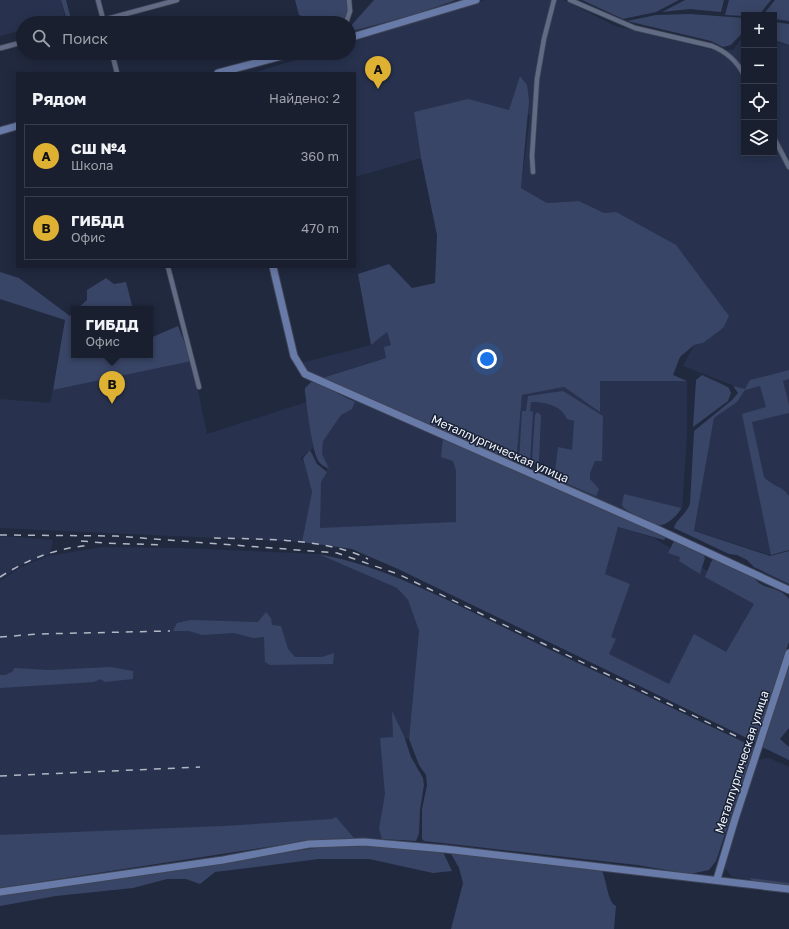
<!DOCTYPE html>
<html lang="ru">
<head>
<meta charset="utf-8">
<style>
	:root { --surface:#191f2f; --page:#222737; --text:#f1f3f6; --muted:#9fa2aa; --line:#373d4b; --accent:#dfb133 }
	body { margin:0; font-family:"Golos Text",sans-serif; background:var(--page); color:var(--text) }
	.controls { position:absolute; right:12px; top:12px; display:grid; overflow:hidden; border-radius:0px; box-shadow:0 2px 10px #0003 }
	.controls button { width:36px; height:36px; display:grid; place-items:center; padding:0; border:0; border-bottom:1px solid var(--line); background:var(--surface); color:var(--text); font:20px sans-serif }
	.you { position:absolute; left:487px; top:359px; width:14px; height:14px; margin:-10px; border:3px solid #fff; border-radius:50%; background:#1a73e8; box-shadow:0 0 0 6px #1a73e833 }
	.badge { display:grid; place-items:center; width:26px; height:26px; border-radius:50%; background:var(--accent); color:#111; font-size:13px; font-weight:700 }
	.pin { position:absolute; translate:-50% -33px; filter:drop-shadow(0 1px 2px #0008) }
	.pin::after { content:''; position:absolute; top:21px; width:14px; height:12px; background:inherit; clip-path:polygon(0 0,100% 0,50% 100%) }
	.popup { position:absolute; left:71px; top:306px; width:82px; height:52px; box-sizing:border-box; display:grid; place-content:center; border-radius:0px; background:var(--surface); filter:drop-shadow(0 1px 3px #0005); font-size:13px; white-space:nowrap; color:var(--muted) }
	.popup b { font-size:15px; color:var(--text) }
	.popup::after { content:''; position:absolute; left:50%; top:100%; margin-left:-8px; border:8px solid transparent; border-top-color:var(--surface) }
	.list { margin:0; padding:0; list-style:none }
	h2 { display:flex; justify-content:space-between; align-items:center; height:52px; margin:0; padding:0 16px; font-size:17px }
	h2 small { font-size:13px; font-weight:400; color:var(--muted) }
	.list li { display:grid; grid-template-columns:26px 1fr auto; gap:12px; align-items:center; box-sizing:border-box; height:64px; margin:0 8px 8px; padding:0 8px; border:1px solid var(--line); border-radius:0px }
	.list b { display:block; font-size:15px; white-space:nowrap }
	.list p { margin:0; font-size:13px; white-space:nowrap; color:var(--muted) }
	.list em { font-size:13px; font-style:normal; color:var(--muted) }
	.icon { flex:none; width:22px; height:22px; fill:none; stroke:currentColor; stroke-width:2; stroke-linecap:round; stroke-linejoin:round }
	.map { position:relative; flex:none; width:789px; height:929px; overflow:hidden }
	.search { position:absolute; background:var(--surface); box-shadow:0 2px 10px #0003; left:16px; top:16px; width:340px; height:44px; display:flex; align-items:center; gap:10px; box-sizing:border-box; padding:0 14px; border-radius:22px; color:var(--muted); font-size:15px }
	.panel { position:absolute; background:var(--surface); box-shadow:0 2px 10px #0003; left:16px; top:72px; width:340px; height:196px; border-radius:0px }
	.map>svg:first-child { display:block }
	.built { fill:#28324e }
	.green { fill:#394566 }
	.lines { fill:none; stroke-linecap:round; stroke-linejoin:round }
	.street-casing { stroke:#3e4455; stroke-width:6 }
	.secondary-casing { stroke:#3e4455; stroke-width:9 }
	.street { stroke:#616b84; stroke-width:4.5 }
	.secondary { stroke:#687aa8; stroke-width:7 }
	.rail { stroke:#b2b7c3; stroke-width:1.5; stroke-dasharray:7 7; stroke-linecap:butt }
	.labels { text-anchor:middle; stroke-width:3; stroke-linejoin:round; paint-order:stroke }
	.street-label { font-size:12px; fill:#f1f5fd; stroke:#182034 }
</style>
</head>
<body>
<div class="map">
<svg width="789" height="929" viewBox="0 0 789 929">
	<rect width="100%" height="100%" fill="#21293f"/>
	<path class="built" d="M 0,0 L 61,0 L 65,17 L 46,23 L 23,23 L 23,30 L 0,36 Z
		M 485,0 L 564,0 L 615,26 L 717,51 L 733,50 L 744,35 L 744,153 L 774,153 L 774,41 L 789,46 L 789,370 L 750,380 L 746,389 L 789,379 L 789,550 L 770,555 L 694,531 L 714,418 L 737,402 L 745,390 L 683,366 L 694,345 L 703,343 L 616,212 L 604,213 L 579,201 L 547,203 L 521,188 L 530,115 L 468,100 L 414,112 L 421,158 L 355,177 L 355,73 L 253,73 L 318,53 L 349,53 L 349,43 Z
		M 387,332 L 391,345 L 386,358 L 321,378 L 307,372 L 301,363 L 371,345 Z
		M 192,361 L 207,434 L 307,402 L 313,448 L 301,458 L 304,462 L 312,492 L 302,542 L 0,528 L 0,399 L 50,403 L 53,390 Z
		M 600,381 L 687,381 L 687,433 L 682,509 L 675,517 L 664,525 L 660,526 L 516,464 L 522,395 L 564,387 L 600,411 Z
		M 352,399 L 445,439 L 443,456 L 454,460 L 457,469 L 457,524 L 319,529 L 320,482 L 328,468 L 321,454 L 321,442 Z
		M 618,527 L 654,538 L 758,602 L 726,658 L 671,688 L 598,652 L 624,582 L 604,574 Z
		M 0,536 L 53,540 L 50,554 L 22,565 L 0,580 Z
		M 102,547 L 180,548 L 318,554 L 397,588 L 408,600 L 419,631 L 409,739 L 393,738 L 382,839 L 354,838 L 341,823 L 0,846 L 0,581 L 21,567 L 48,556 Z
		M 769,758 L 789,767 L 789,885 L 732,877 L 724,867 L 756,760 Z"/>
	<path class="green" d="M 61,0 L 66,0 L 72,23 L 49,23 L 66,17 Z
		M 295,0 L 347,0 L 348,15 L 342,23 L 307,23 L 306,18 L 299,15 Z
		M 374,0 L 456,0 L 416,14 L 349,32 L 349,28 Z
		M 582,0 L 679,0 L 656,12 L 623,19 Z
		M 685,0 L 724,0 L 721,12 L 690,9 L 662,12 Z
		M 729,0 L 771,0 L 759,15 L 744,15 L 744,16 L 725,15 Z
		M 775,0 L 789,0 L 789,21 L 774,19 L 774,15 L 763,15 Z
		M 690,14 L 744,18 L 744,31 L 731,45 L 723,47 L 711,41 L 627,21 L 656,15 Z
		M 774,22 L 789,24 L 789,45 L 774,40 Z
		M 520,76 L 527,85 L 529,101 L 521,188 L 547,203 L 579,201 L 604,213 L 616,212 L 676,245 L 729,316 L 723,328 L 703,343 L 694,345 L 680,357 L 673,375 L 687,381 L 600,381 L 600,412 L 564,387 L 522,395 L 516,464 L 322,378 L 386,358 L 384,347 L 391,345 L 387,332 L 371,345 L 358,274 L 389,264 L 412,288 L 435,283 L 437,235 L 421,158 L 414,112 L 468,99 L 509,110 Z
		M 0,272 L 19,278 L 70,316 L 74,312 L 74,355 L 150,355 L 150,338 L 178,326 L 192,361 L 53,390 L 65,320 L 0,299 Z
		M 106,278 L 114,284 L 126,282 L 133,309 L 77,309 L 87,300 L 87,290 Z
		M 789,370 L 789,379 L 783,381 L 789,405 L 789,413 L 752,422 L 764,477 C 771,486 783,486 789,496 L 789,550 L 771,555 L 742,414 L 766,407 L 760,386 L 745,390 L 737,402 L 714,418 L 694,531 L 770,556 L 789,551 L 789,584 L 754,567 L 747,560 L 737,555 L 729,554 L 674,528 C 675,521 686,514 690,504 L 694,431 L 732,400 L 738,393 L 733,386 L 745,389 L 750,380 Z
		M 702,375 L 726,386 L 729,388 L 731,393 L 728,401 L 693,427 L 696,380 Z
		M 311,382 L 317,383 L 355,402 L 352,409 L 341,415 L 323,441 L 322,454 L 329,469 C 326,467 321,465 319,462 C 312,453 307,407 305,392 L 305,388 Z
		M 563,391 L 603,416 L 602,461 L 595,461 L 590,473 L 590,479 L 599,489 L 596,496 L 556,479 L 555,471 L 558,447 L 572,450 L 574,421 L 567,419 C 561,405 545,402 531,402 L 530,411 L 533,412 L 530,463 L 519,462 L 522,411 L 526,411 L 528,396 Z
		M 537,412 L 541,415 L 539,461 L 534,464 L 532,462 L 535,415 Z
		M 443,439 L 664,535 L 666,537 L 664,540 L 618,527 L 605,574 L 630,584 L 611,637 L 616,639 L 609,654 L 669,684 L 694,634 L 726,652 L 754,604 L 705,577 L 711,562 L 714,558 L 753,576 C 761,591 779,585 789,599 L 789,642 L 755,742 L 398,569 L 352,549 L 302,542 L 312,492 L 303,458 L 310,450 L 317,464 L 327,472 L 321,482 L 320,528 L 456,522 L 456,470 L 453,461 L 441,457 Z
		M 624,494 L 681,508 C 678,515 667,526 658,525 C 651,523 624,511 622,505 Z
		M 674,541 L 703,554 L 705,558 L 700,574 L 679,561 L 680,557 L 668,553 Z
		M 318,554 C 379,564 447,600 503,627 C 587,667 670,707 754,747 L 716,861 L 709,870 L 690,874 L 637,865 L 424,841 L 422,839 L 422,809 L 427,785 L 426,775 L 419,765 L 409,739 L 419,631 L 408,600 L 397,588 Z
		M 266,612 L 271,618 L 272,625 L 281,626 L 288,649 L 295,657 L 322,657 L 334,653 L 333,664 L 270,665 L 265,662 L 264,637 L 253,638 L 234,633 L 202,635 L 189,631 L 173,631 L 177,623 L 191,620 L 258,622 Z
		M 789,661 L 789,728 L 780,739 L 789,747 L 789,760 L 760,746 Z
		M 111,667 L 133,671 L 133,679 L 105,682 L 100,679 L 94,682 L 0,688 L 0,675 L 6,675 L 13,671 L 14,668 L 48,670 Z
		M 392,711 L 404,736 L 411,757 L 423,778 L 424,785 L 420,810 L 419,834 L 416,841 L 382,839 L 379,829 L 385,794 L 380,738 L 393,737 Z
		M 336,817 L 354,838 L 306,841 L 0,888 L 0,835 L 224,826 L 332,819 Z
		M 366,846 L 443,852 L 452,871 L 433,873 L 369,859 L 319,859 L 215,872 L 200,884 L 186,879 L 167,879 L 133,888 L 56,896 L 0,906 L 0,894 L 323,847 Z
		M 450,852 L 601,869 C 607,879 607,902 616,906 L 614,929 L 451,929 L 463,883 L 459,868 Z
		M 750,878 L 789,883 L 789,886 L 752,881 Z"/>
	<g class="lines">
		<g class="street-casing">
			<path id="street" d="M 98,0 L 104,23
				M 570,0 L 635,28 L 712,46 C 727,52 737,61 744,75
				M 92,23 L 177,0
				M 346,23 L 350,11 L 349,0
				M 1,48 L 23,42
				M 112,53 L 117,73
				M 774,138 L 789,167
				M 533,172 L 532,156 L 537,79 L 544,39 L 554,0
				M 168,267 L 199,387"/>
		</g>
		<g class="secondary-casing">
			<path id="secondary" d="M 349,38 L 476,0
				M 218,73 L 293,53
				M 0,131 L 17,126
				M 273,267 L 294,356 L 305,374 L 659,530 L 789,590
				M 717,879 L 735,819 L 789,653
				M 0,892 L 223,860 L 309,844 L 364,842 L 445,849 L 789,889"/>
		</g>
		<use href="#street" class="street"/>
		<use href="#secondary" class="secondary"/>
		<path class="rail" d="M 0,535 L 116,536 L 337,553 L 398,574 L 736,736
			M 214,538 C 259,539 327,538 368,559
			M 81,541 L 104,543 L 163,545
			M 0,577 C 30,558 54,549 90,545
			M 0,637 L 38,634 L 170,631
			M 0,776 L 200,767"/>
	</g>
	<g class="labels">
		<g class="street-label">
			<text transform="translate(500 449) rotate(24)" y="4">Металлургическая улица</text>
			<text transform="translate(742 762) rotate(-72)" y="4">Металлургическая улица</text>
		</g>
	</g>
</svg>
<div class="controls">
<button>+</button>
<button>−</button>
<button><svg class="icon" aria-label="locate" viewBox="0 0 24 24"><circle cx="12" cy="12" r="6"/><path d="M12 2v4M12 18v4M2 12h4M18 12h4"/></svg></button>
<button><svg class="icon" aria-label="layers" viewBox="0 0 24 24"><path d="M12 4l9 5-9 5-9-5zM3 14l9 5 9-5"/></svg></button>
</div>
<div class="you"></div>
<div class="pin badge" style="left:378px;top:89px">A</div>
<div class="pin badge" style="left:112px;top:404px">B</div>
<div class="popup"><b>ГИБДД</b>Офис</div>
<div class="search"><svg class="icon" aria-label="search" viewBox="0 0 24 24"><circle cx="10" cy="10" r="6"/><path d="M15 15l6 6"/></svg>Поиск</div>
<section class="panel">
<h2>Рядом<small>Найдено: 2</small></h2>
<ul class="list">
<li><span class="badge">A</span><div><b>СШ №4</b><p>Школа</p></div><em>360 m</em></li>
<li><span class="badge">B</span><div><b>ГИБДД</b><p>Офис</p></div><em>470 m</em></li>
</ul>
</section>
</div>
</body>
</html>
